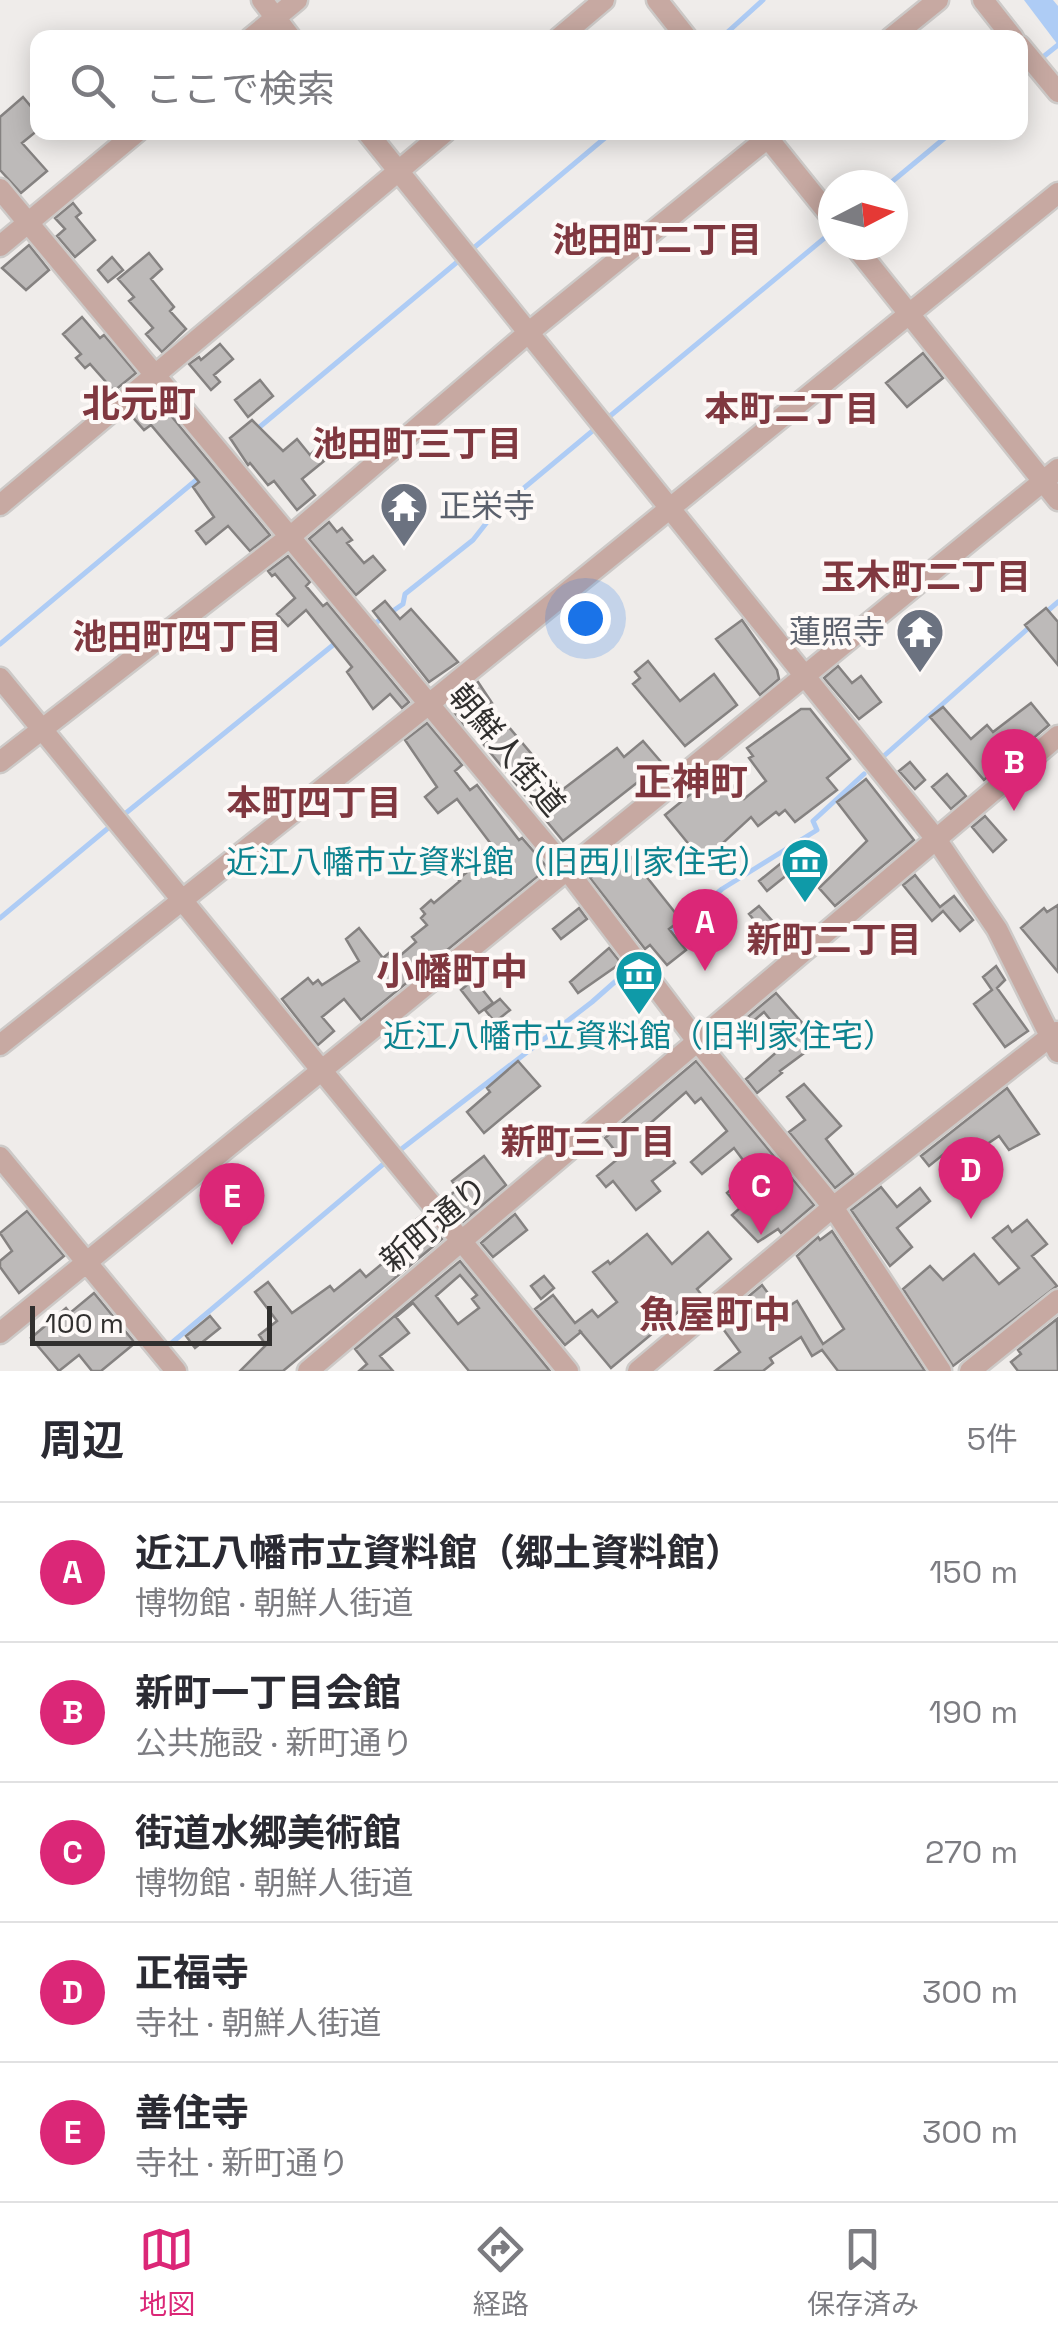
<!DOCTYPE html>
<html lang="ja">
<head>
<meta charset="utf-8">
<style>
	:root { --surface:#fff; --page:#f2f2f3; --text:#2b2b33; --muted:#7c7c81; --line:#e1e1e2; --accent:#db2777 }
	body { margin:0; font-family:"Space Grotesk","Noto Sans JP",sans-serif; background:var(--page); color:var(--text) }
	.compass { position:absolute; left:818px; top:170px; width:90px; height:90px; border-radius:50%; background:var(--surface); box-shadow:0 5px 25px #0003; rotate:84deg }
	.scale { position:absolute; left:30px; bottom:25px; width:242px; box-sizing:border-box; padding-left:10px; border:5px solid #31302f; border-top:0; font-size:28px; line-height:35px; white-space:nowrap; color:#31302f; -webkit-text-stroke:8px #fdf9f7; paint-order:stroke }
	.you { position:absolute; left:585px; top:618px; width:35px; height:35px; margin:-25px; border:8px solid #fff; border-radius:50%; background:#1a73e8; box-shadow:0 0 0 15px #1a73e833 }
	.badge { display:grid; place-items:center; width:65px; height:65px; border-radius:50%; background:var(--accent); color:#fff; font-size:32px; font-weight:700 }
	.pin { position:absolute; translate:-50% -82px; filter:drop-shadow(0 2px 5px #0008) }
	.pin::after { content:''; position:absolute; top:52px; width:35px; height:30px; background:inherit; clip-path:polygon(0 0,100% 0,50% 100%) }
	.list { margin:0; padding:0; list-style:none }
	h2 { display:flex; justify-content:space-between; align-items:center; height:130px; margin:0; padding:0 40px; font-size:42px }
	h2 small { font-size:32px; font-weight:400; color:var(--muted) }
	.list li { display:grid; grid-template-columns:65px 1fr auto; gap:30px; align-items:center; box-sizing:border-box; height:140px; padding:0 40px; border-top:2px solid var(--line) }
	.list b { display:block; font-size:38px; white-space:nowrap }
	.list p { margin:0; font-size:32px; white-space:nowrap; color:var(--muted) }
	.list em { font-size:32px; font-style:normal; color:var(--muted) }
	.icon { flex:none; width:55px; height:55px; fill:none; stroke:currentColor; stroke-width:2; stroke-linecap:round; stroke-linejoin:round }
	.map { position:relative; flex:none; width:1058px; height:1371px; overflow:hidden }
	.search { position:absolute; background:var(--surface); box-shadow:0 5px 25px #0003; left:30px; right:30px; top:30px; height:110px; display:flex; align-items:center; gap:25px; box-sizing:border-box; padding:0 35px; border-radius:20px; color:var(--muted); font-size:38px }
	.sheet { height:830px; background:var(--surface) }
	nav { display:flex; justify-content:space-around; align-items:center; box-sizing:border-box; height:140px; border-top:2px solid var(--line); background:var(--surface); font-size:28px; color:var(--muted) }
	nav a { display:grid; justify-items:center; gap:5px }
	nav .on { color:var(--accent) }
	.map>svg:first-child { display:block }
	.water { fill:#aeccf5 }
	.lines { fill:none; stroke-linecap:round; stroke-linejoin:round }
	.stream { stroke:#aeccf5; stroke-width:5 }
	.building { fill:#bdbab9; stroke:#858281; stroke-width:2.5; fill-rule:evenodd }
	.minor-casing { stroke:#cdcac8; stroke-width:25 }
	.minor { stroke:#c7a9a2; stroke-width:20 }
	.labels { text-anchor:middle; stroke-width:8; stroke-linejoin:round; paint-order:stroke }
	.worship-label { font-size:32px; fill:#5b616d; stroke:#fdf9f7; text-anchor:start }
	.street-label { font-size:32px; fill:#31302f; stroke:#fdf9f7 }
	.culture-label { font-size:32px; fill:#0d838f; stroke:#fdf9f7; text-anchor:end }
	.neighbourhood-label { font-size:35px; font-weight:bold; fill:#803840; stroke:#fdf9f7 }
	.quarter-label { font-size:38px; font-weight:bold; fill:#803840; stroke:#fdf9f7 }
</style>
</head>
<body>
<div class="map">
<svg width="1058" height="1371" viewBox="0 0 1058 1371">
	<rect width="100%" height="100%" fill="#efecea"/>
	<path class="water" d="M 1024,0 L 1053,0 L 1058,6 L 1058,45 Z"/>
	<g class="lines">
		<path class="stream" d="M 721,38 L 763,0
			M 1038,61 L 1058,45
			M 888,185 L 952,132
			M 470,251 L 612,132
			M 604,421 L 833,231
			M 256,430 L 462,258
			M 1044,614 L 1058,602
			M 368,623 L 377,622 L 403,604 L 405,594 L 473,540 L 495,512 L 596,428
			M 0,644 L 201,476
			M 885,755 L 1033,624
			M 121,817 L 338,641
			M 0,918 L 113,824
			M 668,935 L 722,889 L 817,830 L 813,821 L 864,774
			M 395,1154 L 592,1002 L 634,965
			M 168,1346 L 387,1161"/>
	</g>
	<path class="building" d="M 23,97 L 38,115 L 38,130 L 22,143 L 47,171 L 21,193 L 0,170 L 0,117 Z
		M 73,203 L 81,213 L 76,217 L 95,240 L 75,257 L 57,236 L 65,229 L 55,218 Z
		M 29,245 L 49,270 L 26,290 L 2,268 Z
		M 149,253 L 162,269 L 151,279 L 174,307 L 170,311 L 186,329 L 162,352 L 146,334 L 153,328 L 129,301 L 134,297 L 118,279 Z
		M 112,257 L 123,270 L 108,282 L 98,270 Z
		M 82,317 L 100,338 L 104,335 L 136,373 L 114,391 L 90,364 L 85,368 L 76,358 L 81,354 L 63,334 Z
		M 220,344 L 233,359 L 214,375 L 220,382 L 211,390 L 189,364 L 199,357 L 201,360 Z
		M 923,353 L 943,378 L 907,407 L 886,383 Z
		M 260,380 L 273,396 L 248,417 L 235,400 Z
		M 153,394 L 270,535 L 250,551 L 228,526 L 206,544 L 196,531 L 214,517 L 193,487 L 199,482 L 151,425 L 144,430 L 130,414 Z
		M 252,420 L 283,451 L 297,439 L 310,455 L 315,450 L 324,461 L 302,479 L 315,495 L 297,510 L 274,481 L 268,485 L 250,463 L 248,465 L 230,438 Z
		M 329,522 L 337,532 L 342,528 L 352,540 L 347,543 L 364,563 L 373,556 L 385,570 L 356,595 L 309,539 Z
		M 288,556 L 310,582 L 306,586 L 323,606 L 327,603 L 409,702 L 402,708 L 390,694 L 373,709 L 347,672 L 352,667 L 306,610 L 288,626 L 277,614 L 295,598 L 275,574 L 272,576 L 268,571 Z
		M 385,601 L 400,619 L 411,609 L 458,662 L 429,682 L 373,611 Z
		M 1046,608 L 1058,622 L 1058,665 L 1025,625 Z
		M 742,620 L 777,670 L 779,679 L 760,695 L 716,639 Z
		M 648,661 L 680,701 L 714,674 L 737,705 L 685,746 L 633,684 L 640,678 L 635,672 Z
		M 838,666 L 852,683 L 861,676 L 881,702 L 859,719 L 824,678 Z
		M 478,682 L 492,703 L 464,725 L 454,712 L 459,704 L 456,700 Z
		M 1031,703 L 1049,725 L 984,780 L 930,717 L 943,707 L 971,739 L 987,725 L 993,732 Z
		M 801,709 L 810,709 L 850,759 L 827,778 L 837,790 L 795,822 L 785,810 L 779,815 L 776,812 L 758,826 L 751,817 L 712,853 L 719,861 L 709,869 L 665,815 L 720,770 L 744,799 L 766,781 L 749,758 L 753,756 L 747,748 Z
		M 427,723 L 462,765 L 455,771 L 470,790 L 477,785 L 519,840 L 522,838 L 548,868 L 361,1020 L 344,999 L 322,1017 L 334,1031 L 318,1045 L 282,999 L 308,978 L 313,984 L 318,980 L 322,985 L 359,961 L 346,939 L 359,928 L 383,958 L 389,953 L 395,960 L 416,942 L 412,937 L 427,925 L 421,918 L 425,914 L 421,909 L 431,900 L 434,903 L 460,881 L 458,879 L 466,873 L 462,868 L 491,844 L 457,799 L 438,813 L 425,797 L 437,787 L 405,740 Z
		M 508,726 L 562,790 L 617,748 L 624,757 L 643,741 L 662,763 L 563,841 L 484,745 Z
		M 910,762 L 925,780 L 915,789 L 899,771 Z
		M 947,774 L 966,796 L 951,809 L 932,787 Z
		M 866,779 L 914,840 L 835,906 L 819,888 L 867,841 L 837,802 Z
		M 985,816 L 1006,840 L 993,852 L 972,827 Z
		M 626,851 L 681,920 L 669,929 L 686,950 L 667,965 L 650,945 L 645,949 L 590,878 Z
		M 790,856 L 798,866 L 767,891 L 759,881 Z
		M 915,875 L 940,907 L 954,896 L 973,920 L 960,931 L 943,911 L 932,921 L 903,885 Z
		M 1058,905 L 1058,972 L 1021,928 L 1044,908 L 1047,912 Z
		M 759,906 L 792,943 L 777,956 L 765,940 L 768,937 L 749,914 Z
		M 579,908 L 587,919 L 561,939 L 553,929 Z
		M 609,948 L 621,963 L 578,993 L 570,982 Z
		M 996,966 L 1005,980 L 997,988 L 1028,1031 L 1005,1047 L 974,1004 L 992,990 L 983,977 Z
		M 474,979 L 493,1003 L 479,1013 L 461,990 Z
		M 776,993 L 819,1042 L 780,1071 L 782,1073 L 757,1093 L 746,1079 L 788,1042 L 764,1012 L 721,1048 L 717,1043 Z
		M 500,999 L 510,1010 L 495,1022 L 485,1010 Z
		M 518,1061 L 540,1086 L 484,1133 L 467,1112 L 490,1092 L 487,1088 Z
		M 696,1061 L 814,1205 L 781,1233 L 778,1229 L 758,1242 L 732,1215 L 740,1208 L 727,1193 L 752,1172 L 734,1148 L 702,1174 L 691,1162 L 727,1131 L 701,1098 L 695,1103 L 686,1092 L 646,1127 L 675,1163 L 652,1181 L 660,1191 L 636,1210 L 613,1181 L 606,1187 L 597,1176 L 620,1157 L 605,1138 Z
		M 804,1084 L 841,1126 L 826,1139 L 853,1174 L 835,1188 L 789,1132 L 805,1120 L 787,1097 Z
		M 1007,1088 L 1039,1134 L 1009,1150 L 999,1136 L 955,1166 L 945,1153 L 929,1166 L 921,1156 Z
		M 484,1156 L 506,1185 L 463,1222 L 445,1199 L 458,1189 L 452,1181 Z
		M 881,1187 L 897,1207 L 920,1188 L 930,1201 L 897,1228 L 912,1247 L 890,1266 L 851,1210 Z
		M 27,1211 L 64,1256 L 19,1293 L 0,1267 L 0,1261 L 12,1251 L 0,1233 Z
		M 515,1214 L 527,1230 L 493,1257 L 481,1243 Z
		M 422,1215 L 442,1239 L 283,1371 L 240,1371 L 266,1345 L 259,1335 L 277,1321 L 255,1292 L 268,1282 L 292,1313 L 330,1286 L 334,1291 L 360,1270 L 366,1277 L 425,1228 L 417,1219 Z
		M 1027,1220 L 1047,1244 L 1032,1256 L 1057,1286 L 953,1366 L 903,1289 L 930,1266 L 943,1280 L 974,1254 L 999,1284 L 1019,1268 L 993,1238 L 1008,1226 L 1012,1232 Z
		M 832,1231 L 925,1371 L 838,1371 L 822,1350 L 812,1356 L 801,1337 L 770,1358 L 773,1363 L 763,1371 L 715,1371 L 740,1352 L 718,1322 L 762,1285 L 781,1311 L 797,1301 L 823,1344 L 844,1329 L 797,1256 L 818,1237 L 820,1240 Z
		M 708,1232 L 731,1259 L 697,1289 L 704,1298 L 694,1306 L 690,1302 L 611,1368 L 579,1330 L 581,1332 L 565,1345 L 535,1309 L 553,1295 L 575,1323 L 592,1310 L 598,1317 L 617,1302 L 593,1272 L 608,1261 L 610,1264 L 647,1234 L 672,1264 Z
		M 460,1261 L 550,1371 L 469,1371 L 413,1303 L 396,1317 L 409,1333 L 380,1356 L 393,1371 L 359,1371 L 367,1364 L 355,1349 ZM 460,1275 L 477,1295 L 472,1299 L 479,1308 L 458,1324 L 436,1296 Z
		M 544,1276 L 554,1288 L 541,1299 L 531,1286 Z
		M 94,1293 L 135,1343 L 101,1371 L 92,1371 L 79,1355 L 59,1371 L 31,1338 L 66,1308 L 70,1313 Z
		M 210,1316 L 220,1328 L 195,1348 L 186,1336 Z
		M 1057,1319 L 1058,1371 L 1018,1371 L 1011,1362 L 1021,1354 L 1018,1350 Z"/>
	<g class="lines">
		<g class="minor-casing">
			<path id="minor" d="M 262,0 L 291,38
				M 657,0 L 687,38
				M 983,0 L 1013,38
				M 251,38 L 297,0
				M 559,38 L 604,0
				M 891,38 L 938,0
				M 1020,46 L 1058,92
				M 367,132 L 936,839 L 997,929 L 1058,1052
				M 763,132 L 833,219
				M 0,189 L 568,871 L 697,1041 L 833,1207 L 941,1371
				M 854,245 L 1058,500
				M 0,246 L 137,132
				M 0,505 L 445,132
				M 0,678 L 568,1371
				M 0,762 L 291,536 L 528,333 L 775,132
				M 0,1045 L 429,704 L 1058,193
				M 0,1157 L 176,1371
				M 0,1333 L 1058,469
				M 308,1371 L 1058,736
				M 638,1371 L 833,1207 L 1056,1032
				M 970,1371 L 1058,1300"/>
		</g>
		<use href="#minor" class="minor"/>
	</g>
	<defs>
		<g id="temple-pin" transform="scale(2.5)"><path d="M0 17L-7.5 6A9.5 9.5 0 1 1 7.5 6Z" fill="#6b7280" stroke="#fdf9f7"/><path d="M0-6L5-2H3V0L6.5 2.5H4V6H1.5V3h-3V6H-4V2.5H-6.5L-3 0V-2H-5Z" fill="#fff"/></g>
		<g id="museum-pin" transform="scale(2.5)"><path d="M0 17L-7.5 6A9.5 9.5 0 1 1 7.5 6Z" fill="#0f9aa8" stroke="#fdf9f7"/><path d="M0-6L6-3V-2H-6V-3ZM-5-1h2V3h-2ZM-1-1h2V3h-2ZM3-1h2V3H3ZM-6 4H6V6H-6Z" fill="#fff"/></g>
	</defs>
	<g fill-rule="evenodd">
		<use href="#temple-pin" x="404" y="506"/>
		<use href="#temple-pin" x="920" y="632"/>
		<use href="#museum-pin" x="805" y="862"/>
		<use href="#museum-pin" x="639" y="974"/>
	</g>
	<g class="labels">
		<g class="worship-label">
			<text x="439" y="517">正栄寺</text>
			<text x="885" y="643" text-anchor="end">蓮照寺</text>
		</g>
		<g class="street-label">
			<text transform="translate(507 750) rotate(50)" y="11">朝鮮人街道</text>
			<text transform="translate(434 1224) rotate(-40)" y="11">新町通り</text>
		</g>
		<g class="culture-label">
			<text x="770" y="873">近江八幡市立資料館（旧西川家住宅）</text>
			<text x="639" y="1047" text-anchor="middle">近江八幡市立資料館（旧判家住宅）</text>
		</g>
		<g class="neighbourhood-label">
			<text x="657" y="252">池田町二丁目</text>
			<text x="792" y="421">本町二丁目</text>
			<text x="417" y="456">池田町三丁目</text>
			<text x="926" y="589">玉木町二丁目</text>
			<text x="177" y="649">池田町四丁目</text>
			<text x="314" y="815">本町四丁目</text>
			<text x="834" y="952">新町二丁目</text>
			<text x="588" y="1154">新町三丁目</text>
		</g>
		<g class="quarter-label">
			<text x="139" y="417">北元町</text>
			<text x="691" y="795">正神町</text>
			<text x="452" y="985">小幡町中</text>
			<text x="715" y="1328">魚屋町中</text>
		</g>
	</g>
</svg>
<svg class="compass" viewBox="-18 -18 36 36"><path d="M0-13l5 13h-10z" fill="#e53935"/><path d="M0 13l5-13h-10z" fill="#7c7c81"/></svg>
<div class="scale">100 m</div>
<div class="you"></div>
<div class="pin badge" style="left:705px;top:971px">A</div>
<div class="pin badge" style="left:1014px;top:811px">B</div>
<div class="pin badge" style="left:761px;top:1235px">C</div>
<div class="pin badge" style="left:971px;top:1219px">D</div>
<div class="pin badge" style="left:232px;top:1245px">E</div>
<div class="search"><svg class="icon" aria-label="search" viewBox="0 0 24 24"><circle cx="10" cy="10" r="6"/><path d="M15 15l6 6"/></svg>ここで検索</div>
</div>
<section class="sheet">
<h2>周辺<small>5件</small></h2>
<ul class="list">
<li><span class="badge">A</span><div><b>近江八幡市立資料館（郷土資料館）</b><p>博物館 · 朝鮮人街道</p></div><em>150 m</em></li>
<li><span class="badge">B</span><div><b>新町一丁目会館</b><p>公共施設 · 新町通り</p></div><em>190 m</em></li>
<li><span class="badge">C</span><div><b>街道水郷美術館</b><p>博物館 · 朝鮮人街道</p></div><em>270 m</em></li>
<li><span class="badge">D</span><div><b>正福寺</b><p>寺社 · 朝鮮人街道</p></div><em>300 m</em></li>
<li><span class="badge">E</span><div><b>善住寺</b><p>寺社 · 新町通り</p></div><em>300 m</em></li>
</ul>
</section>
<nav>
<a class="on"><svg class="icon" aria-label="map" viewBox="0 0 24 24"><path d="M3 6l6-2 6 2 6-2v14l-6 2-6-2-6 2zM9 4v14M15 6v14"/></svg>地図</a>
<a><svg class="icon" aria-label="directions" viewBox="0 0 24 24"><path d="M12 3l9 9-9 9-9-9zM9 14v-3h6M13 9l2 2-2 2"/></svg>経路</a>
<a><svg class="icon" aria-label="saved" viewBox="0 0 24 24"><path d="M7 4h10v16l-5-4-5 4z"/></svg>保存済み</a>
</nav>
</body>
</html>
